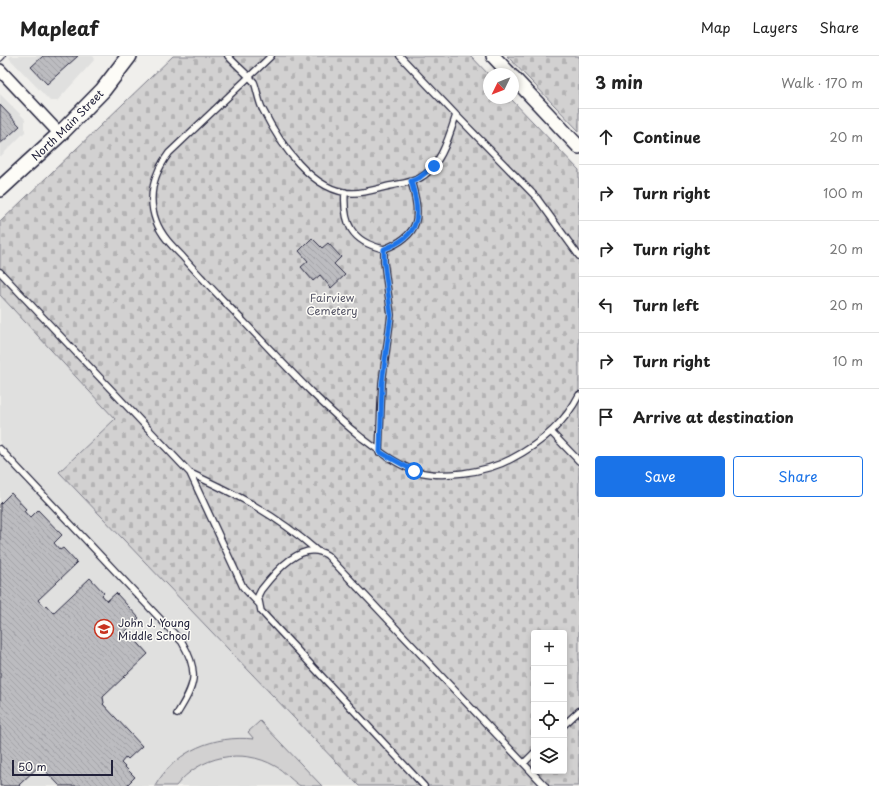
<!DOCTYPE html>
<html lang="en">
<head>
<meta charset="utf-8">
<style>
	:root { --surface:#fff; --page:#f6f6f6; --text:#222; --muted:#767676; --line:#e0e0e0; --accent:#1a73e8 }
	body { margin:0; font-family:"Playpen Sans",sans-serif; background:var(--page); color:var(--text) }
	.controls { position:absolute; right:12px; bottom:12px; display:grid; overflow:hidden; border-radius:4px; box-shadow:0 2px 6px #0003 }
	.controls button { width:36px; height:36px; display:grid; place-items:center; padding:0; border:0; border-bottom:1px solid var(--line); background:var(--surface); color:var(--text); font:20px sans-serif }
	.compass { position:absolute; left:483px; top:12px; width:36px; height:36px; border-radius:50%; background:var(--surface); box-shadow:0 2px 6px #0003; rotate:227deg }
	.scale { position:absolute; left:12px; bottom:10px; width:101px; box-sizing:border-box; padding-left:4px; border:2px solid #22223b; border-top:0; font-size:11px; line-height:14px; white-space:nowrap; color:#22223b; -webkit-text-stroke:3px #fdfcf7; paint-order:stroke }
	.stop { position:absolute; width:12px; height:12px; margin:-9px; border:3px solid #1a73e8; border-radius:50%; background:#fff }
	.stop.end { background:#1a73e8; border-color:#fff; box-shadow:0 1px 4px #0008 }
	.list { margin:0; padding:0; list-style:none }
	h2 { display:flex; justify-content:space-between; align-items:center; height:52px; margin:0; padding:0 16px; font-size:17px }
	h2 small { font-size:13px; font-weight:400; color:var(--muted) }
	.list li { display:grid; grid-template-columns:26px 1fr auto; gap:12px; align-items:center; box-sizing:border-box; height:56px; padding:0 16px; border-top:1px solid var(--line) }
	.list b { display:block; font-size:15px; white-space:nowrap }
	.list em { font-size:13px; font-style:normal; color:var(--muted) }
	.actions { display:flex; gap:8px; padding:12px 16px }
	.actions a { flex:1; padding:9px 0; border:1px solid var(--accent); border-radius:4px; text-align:center; font-size:14px; color:var(--accent) }
	.actions .main { background:var(--accent); color:#fff }
	.icon { flex:none; width:22px; height:22px; fill:none; stroke:currentColor; stroke-width:2; stroke-linecap:round; stroke-linejoin:round }
	.map { position:relative; flex:none; width:579px; height:730px; overflow:hidden }
	header { display:flex; align-items:center; gap:24px; box-sizing:border-box; height:56px; padding:0 20px; background:var(--surface); border-bottom:1px solid var(--line) }
	header strong { font-size:19px }
	nav { display:flex; gap:22px; margin-inline-start:auto; font-size:14px }
	main { display:flex }
	aside { flex:1; background:var(--surface) }
	.map>svg:first-child { display:block }
	.built { fill:#e0e0df }
	.cemetery { fill:url(#cemetery-stones); stroke:#7a7a86; fill-rule:evenodd }
	.pitch { fill:#d2d1d1; stroke:#7a7a86 }
	.building { fill:url(#building-back-hatch); stroke:#22223b }
	.lines { fill:none; stroke-linecap:round; stroke-linejoin:round }
	.service-casing { stroke:#22223b; stroke-width:8 }
	.minor-casing { stroke:#22223b; stroke-width:14 }
	.tertiary-casing { stroke:#22223b; stroke-width:16 }
	.secondary-casing { stroke:#22223b; stroke-width:18 }
	.service { stroke:#fdfcf7; stroke-width:5.5 }
	.minor { stroke:#fdfcf7; stroke-width:11 }
	.tertiary { stroke:#fdfcf7; stroke-width:13 }
	.secondary { stroke:#fdfcf7; stroke-width:15 }
	.route { stroke:#1a73e8; stroke-width:5 }
	.labels { text-anchor:middle; stroke-width:3; stroke-linejoin:round; paint-order:stroke }
	.street-label { font-size:11px; fill:#22223b; stroke:#fdfcf7 }
	.park-label { font-size:11px; fill:#575768; stroke:#fdfcf7 }
	.poi-label { font-size:11px; fill:#22223b; stroke:#fdfcf7; text-anchor:start }
</style>
</head>
<body>
<header>
<strong>Mapleaf</strong>
<nav><a>Map</a><a>Layers</a><a>Share</a></nav>
</header>
<main>
<div class="map">
<svg width="579" height="730" viewBox="0 0 579 730">
	<defs>
		<pattern id="cemetery-stones" width="16" height="16" patternUnits="userSpaceOnUse"><rect width="16" height="16" fill="#d2d1d1"/><path d="M2 7V4a2 2 0 0 1 4 0v3zM10 15v-3a2 2 0 0 1 4 0v3z" fill="#b4b3b4"/></pattern>
		<pattern id="building-back-hatch" width="6" height="6" patternUnits="userSpaceOnUse"><rect width="6" height="6" fill="#bcbcc0"/><path d="M-1 5l2 2M0 0l6 6M5-1l2 2" fill="none" stroke="#a1a1a6"/></pattern>
	</defs>
	<rect width="100%" height="100%" fill="#f0efec"/>
	<filter id="ink" filterUnits="userSpaceOnUse"><feTurbulence type="fractalNoise" baseFrequency=".025" numOctaves="2"/><feDisplacementMap in="SourceGraphic" scale="8" xChannelSelector="R" yChannelSelector="G"/><feConvolveMatrix kernelMatrix="1 2 1 2 8 2 1 2 1" color-interpolation-filters="sRGB"/></filter>
	<g filter="url(#ink)">
		<path class="built" d="M 11,0 L 93,0 L 95,3 L 57,45 L 50,45 L 9,2 Z
			M 0,38 L 25,63 L 25,76 L 0,101 Z
			M 0,239 L 115,363 L 59,416 L 359,730 L 0,730 Z"/>
		<path class="cemetery" d="M 173,0 L 471,0 L 489,19 L 489,42 L 510,42 L 579,114 L 579,730 L 359,730 L 59,416 L 115,363 L 0,239 L 0,166 ZM 534,577 L 564,577 L 564,715 L 534,715 Z
			M 507,0 L 579,0 L 579,75 Z"/>
		<path class="pitch" d="M 260,665 L 322,730 C 316,730 308,730 301,730 C 296,729 282,713 275,710 C 242,691 199,700 176,730 L 155,730 C 176,694 214,679 254,683 L 248,676 Z"/>
		<path class="building" d="M 43,0 L 78,0 L 47,28 L 31,11 Z
			M 0,49 L 20,70 L 0,88 Z
			M 312,182 L 322,192 L 328,187 L 341,201 L 334,208 L 345,219 L 331,232 L 320,219 L 313,225 L 301,211 L 308,205 L 299,195 Z
			M 11,437 L 26,453 L 24,455 L 30,462 L 38,454 L 62,479 L 54,487 L 60,494 L 63,492 L 77,507 L 38,544 L 44,551 L 46,549 L 53,557 L 90,522 L 104,537 L 102,539 L 107,545 L 116,537 L 139,562 L 124,577 L 129,583 L 132,580 L 148,598 L 103,641 L 104,647 L 103,648 L 142,690 L 128,703 L 126,701 L 121,707 L 135,721 L 126,730 L 60,730 L 40,709 L 19,729 L 20,730 L 0,730 L 0,448 Z"/>
		<g class="lines">
			<g class="service-casing">
				<path id="service" d="M 228,0 C 236,9 246,17 254,26 C 256,29 259,48 263,54 C 279,86 312,137 353,137 C 365,137 377,133 389,130 C 398,128 409,127 418,123 C 440,113 449,81 456,59 L 400,0
					M 271,0 L 169,97 C 154,117 147,141 156,165 C 161,179 172,190 182,200 C 202,223 224,245 245,267 C 283,307 320,348 362,382 C 378,394 394,407 413,414 C 439,424 487,416 511,403 C 540,388 564,369 579,339
					M 0,2 L 2,0
					M 456,59 L 537,142 L 579,200
					M 345,136 C 343,167 351,186 384,193 C 422,179 421,159 411,125
					M 0,216 L 190,417 L 243,531 L 259,548
					M 552,377 L 579,405
					M 0,393 L 182,586 C 200,617 195,629 177,658
					M 379,396 L 382,327 L 391,259 L 384,206 L 384,193
					M 190,417 C 238,439 276,459 316,494
					M 564,669 L 579,655
					M 525,706 L 534,697
					M 424,730 L 261,555 L 258,540 L 261,534 C 275,516 302,483 327,499 L 545,730"/>
			</g>
			<g class="minor-casing">
				<path id="minor" d="M 0,14 L 60,78"/>
			</g>
			<g class="tertiary-casing">
				<path id="tertiary" d="M 493,0 L 510,18
					M 513,21 L 579,91"/>
			</g>
			<g class="secondary-casing">
				<g id="secondary">
					<path id="s1" d="M 0,133 L 60,78 L 103,34 L 129,0"/>
				</g>
			</g>
			<use href="#service" class="service"/>
			<use href="#minor" class="minor"/>
			<use href="#tertiary" class="tertiary"/>
			<use href="#secondary" class="secondary"/>
		</g>
	</g>
	<g class="lines" filter="url(#ink)">
		<path class="route" d="M 414,415 L 380,396 L 382,327 L 391,259 L 384,206 L 384,193 C 422,179 421,159 411,125 L 419,122 L 434,110"/>
	</g>
	<defs>
		<g id="school-ring" transform="scale(1)"><circle r="9.5" fill="#fdfcf7" stroke="#c8321e" stroke-width="1.5"/><path d="M0-5L7-2L0 1L-7-2ZM-4 1L0 2.5L4 1V4Q0 6-4 4Z" fill="#c8321e"/></g>
	</defs>
	<g fill-rule="evenodd">
		<use href="#school-ring" x="104" y="573"/>
	</g>
	<g class="labels">
		<g class="street-label">
			<text dy="4" stroke="none"><textPath href="#s1" startOffset="93">North Main Street</textPath></text>
		</g>
		<g class="park-label">
			<text x="332" y="246">Fairview<tspan x="332" dy="13">Cemetery</tspan></text>
		</g>
		<g class="poi-label">
			<text x="118" y="571">John J. Young<tspan x="118" dy="13">Middle School</tspan></text>
		</g>
	</g>
</svg>
<div class="controls">
<button>+</button>
<button>−</button>
<button><svg class="icon" aria-label="locate" viewBox="0 0 24 24"><circle cx="12" cy="12" r="6"/><path d="M12 2v4M12 18v4M2 12h4M18 12h4"/></svg></button>
<button><svg class="icon" aria-label="layers" viewBox="0 0 24 24"><path d="M12 4l9 5-9 5-9-5zM3 14l9 5 9-5"/></svg></button>
</div>
<svg class="compass" viewBox="-18 -18 36 36"><path d="M0-13l5 13h-10z" fill="#e53935"/><path d="M0 13l5-13h-10z" fill="#767676"/></svg>
<div class="scale">50 m</div>
<div class="stop" style="left:414px;top:415px"></div>
<div class="stop end" style="left:434px;top:110px"></div>
</div>
<aside>
<h2>3 min<small>Walk · 170 m</small></h2>
<ul class="list">
<li><svg class="icon" aria-label="ahead" viewBox="0 0 24 24"><path d="M12 20V5M6 11l6-6 6 6"/></svg><div><b>Continue</b></div><em>20 m</em></li>
<li><svg class="icon" aria-label="right" viewBox="0 0 24 24"><path d="M7 20v-9h11M14 6l5 5-5 5"/></svg><div><b>Turn right</b></div><em>100 m</em></li>
<li><svg class="icon" aria-label="right" viewBox="0 0 24 24"><path d="M7 20v-9h11M14 6l5 5-5 5"/></svg><div><b>Turn right</b></div><em>20 m</em></li>
<li><svg class="icon" aria-label="left" viewBox="0 0 24 24"><path d="M17 20v-9H6M10 6l-5 5 5 5"/></svg><div><b>Turn left</b></div><em>20 m</em></li>
<li><svg class="icon" aria-label="right" viewBox="0 0 24 24"><path d="M7 20v-9h11M14 6l5 5-5 5"/></svg><div><b>Turn right</b></div><em>10 m</em></li>
<li><svg class="icon" aria-label="arrive" viewBox="0 0 24 24"><path d="M6 21V4h12l-3 4 3 4H6"/></svg><div><b>Arrive at destination</b></div></li>
</ul>
<div class="actions"><a class="main">Save</a><a>Share</a></div>
</aside>
</main>
</body>
</html>
